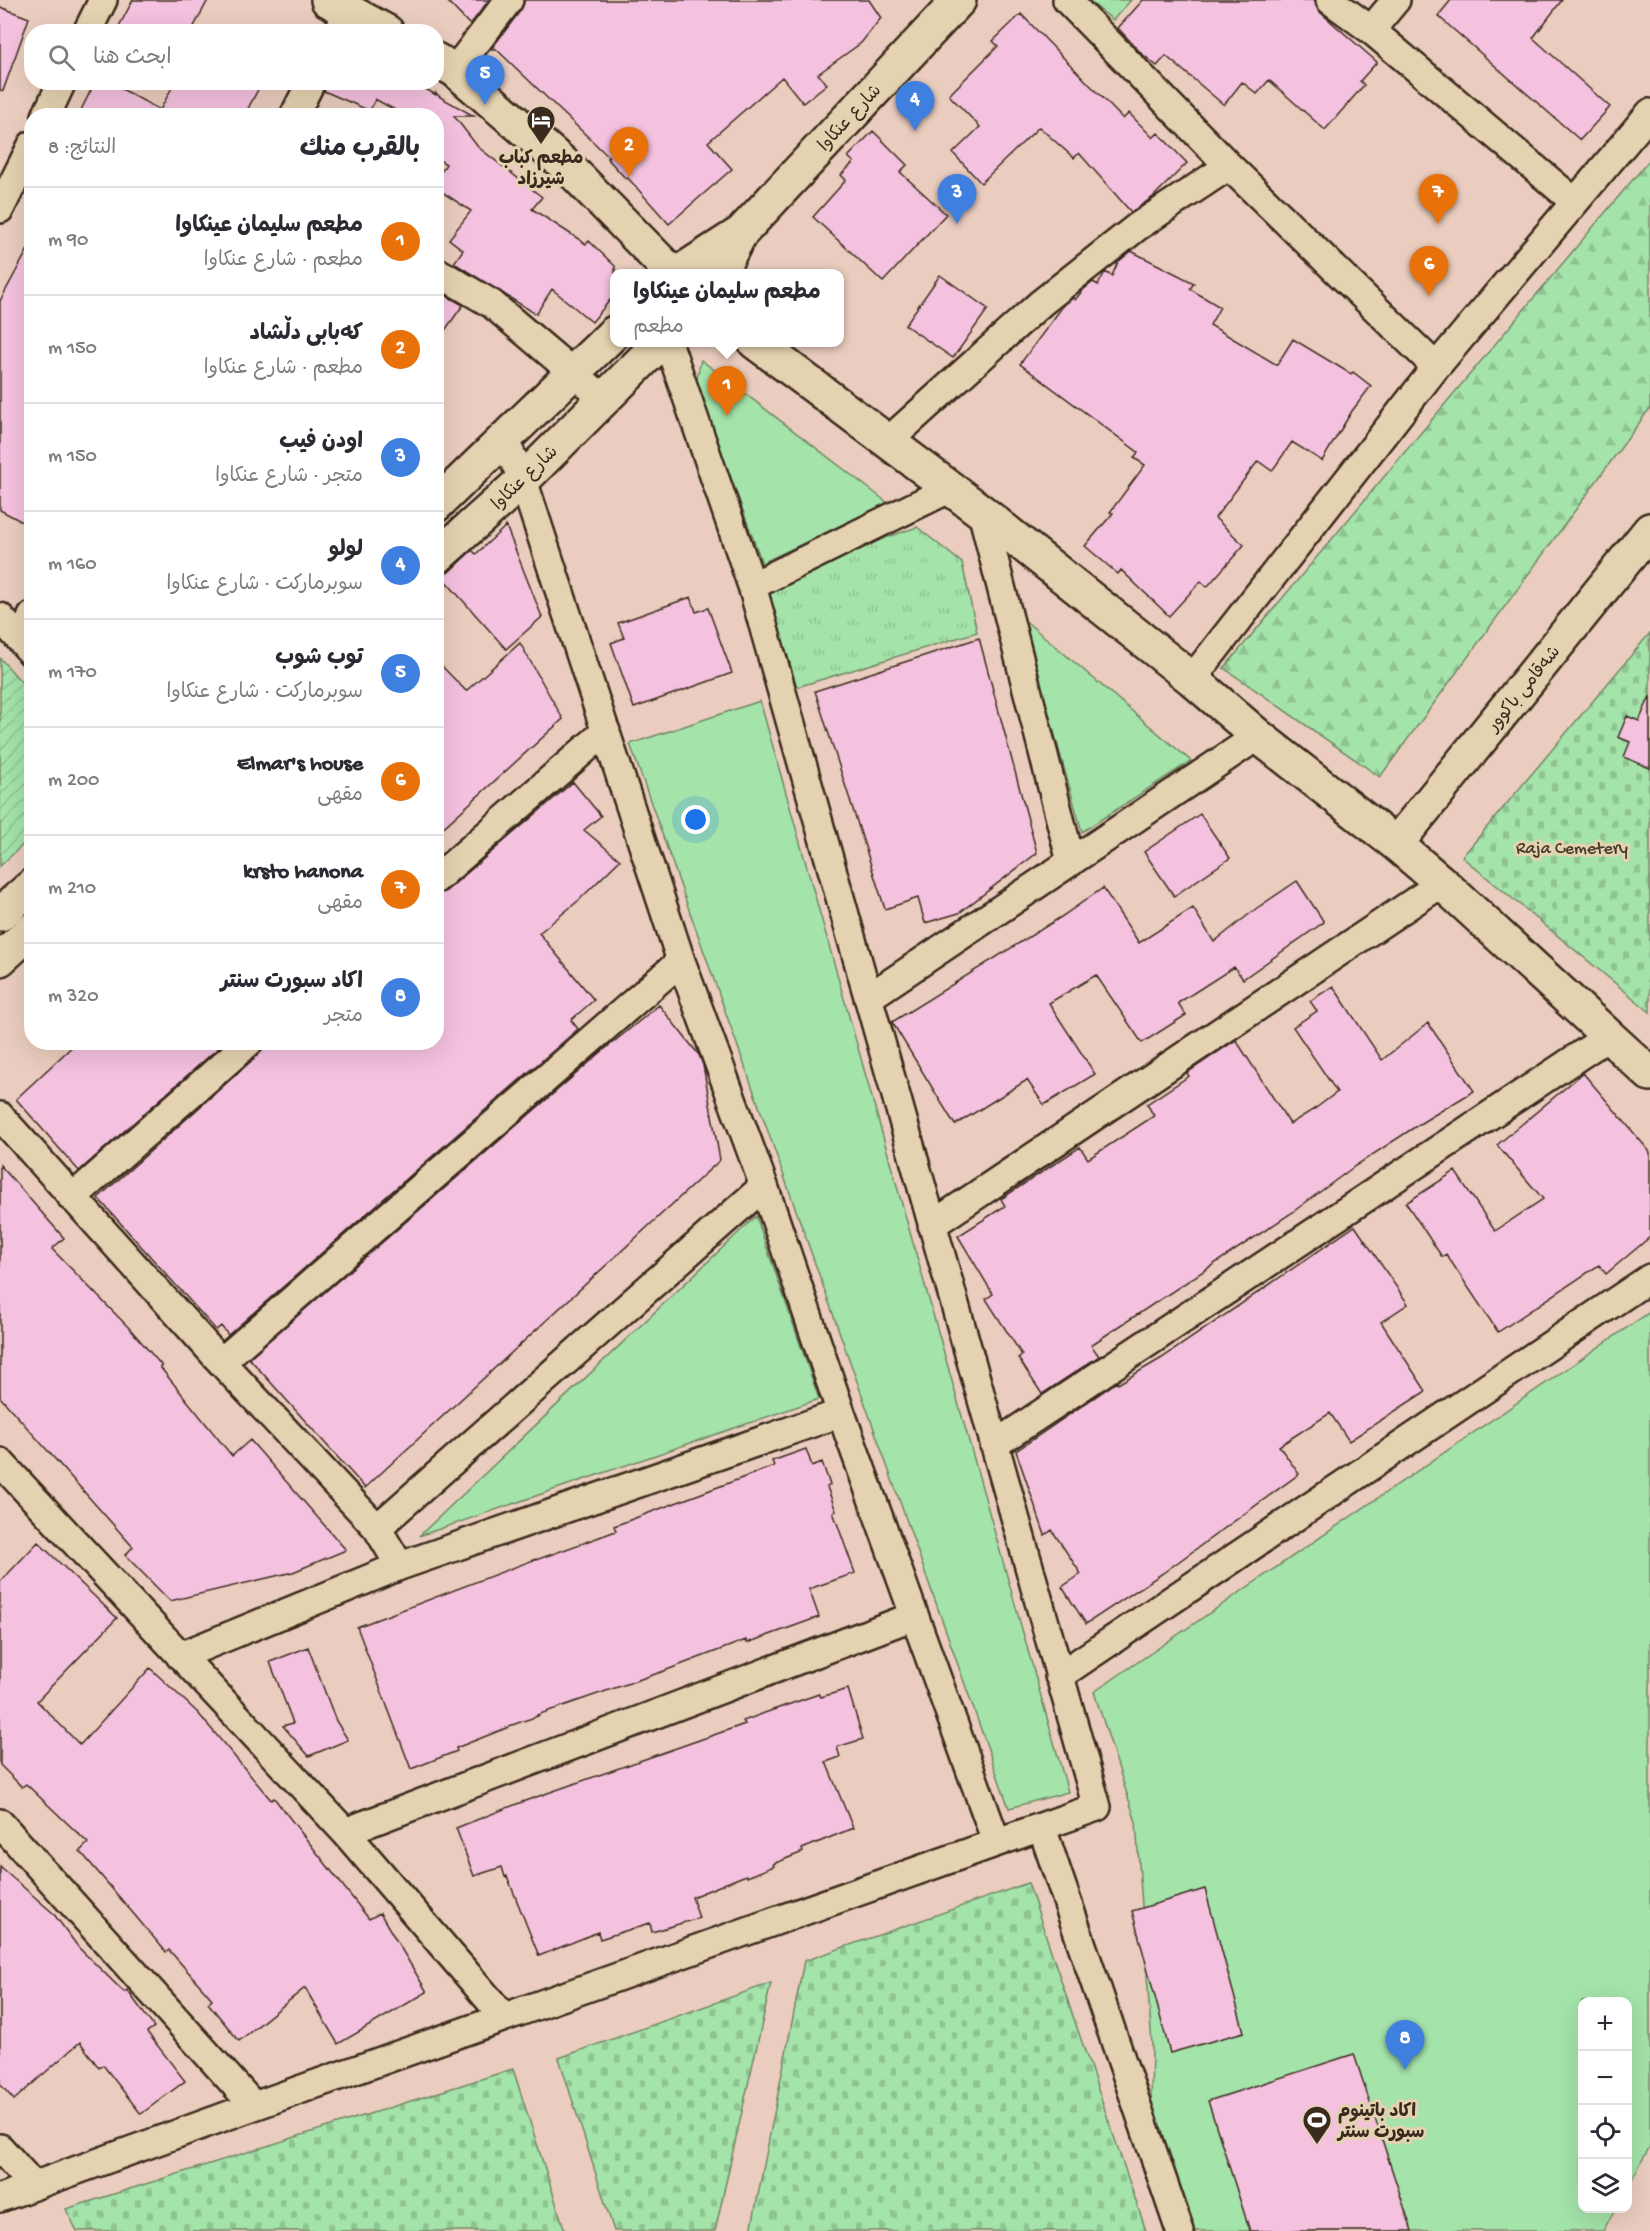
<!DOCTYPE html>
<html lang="ar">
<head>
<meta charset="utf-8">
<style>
	:root { --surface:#fff; --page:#f2f2f3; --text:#2b2b33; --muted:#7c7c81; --line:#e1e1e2; --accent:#7c3aed }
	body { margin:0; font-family:"Gochi Hand","Playpen Sans Arabic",sans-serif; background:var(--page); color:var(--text); direction:rtl }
	.controls { position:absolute; right:18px; bottom:18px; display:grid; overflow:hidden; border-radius:12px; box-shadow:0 6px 24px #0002 }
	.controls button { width:54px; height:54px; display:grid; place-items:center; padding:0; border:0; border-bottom:2px solid var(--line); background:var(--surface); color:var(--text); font:30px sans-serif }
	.you { position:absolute; left:696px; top:820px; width:21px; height:21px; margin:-15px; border:4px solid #fff; border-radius:50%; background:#1a73e8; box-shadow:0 0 0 9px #1a73e833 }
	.badge { display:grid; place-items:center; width:39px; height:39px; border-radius:50%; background:var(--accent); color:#fff; font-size:20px; font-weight:700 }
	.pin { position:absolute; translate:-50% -50px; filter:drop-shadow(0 2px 3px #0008) }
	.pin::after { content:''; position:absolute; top:32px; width:21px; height:18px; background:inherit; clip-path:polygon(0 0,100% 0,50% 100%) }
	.popup { position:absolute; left:610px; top:269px; width:234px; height:78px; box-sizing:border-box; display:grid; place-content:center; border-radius:12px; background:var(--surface); filter:drop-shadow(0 2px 4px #0005); font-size:20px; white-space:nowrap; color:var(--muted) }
	.popup b { font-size:22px; color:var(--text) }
	.popup::after { content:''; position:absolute; left:50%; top:100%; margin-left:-12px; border:12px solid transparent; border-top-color:var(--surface) }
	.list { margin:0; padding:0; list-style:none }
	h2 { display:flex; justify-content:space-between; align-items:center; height:78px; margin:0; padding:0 24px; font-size:26px }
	h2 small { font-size:20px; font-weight:400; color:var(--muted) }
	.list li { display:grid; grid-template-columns:39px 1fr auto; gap:18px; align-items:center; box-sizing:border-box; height:108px; padding:0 24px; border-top:2px solid var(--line) }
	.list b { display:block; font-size:22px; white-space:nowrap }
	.list p { margin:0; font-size:20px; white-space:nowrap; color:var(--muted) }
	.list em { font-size:20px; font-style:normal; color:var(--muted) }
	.icon { flex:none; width:33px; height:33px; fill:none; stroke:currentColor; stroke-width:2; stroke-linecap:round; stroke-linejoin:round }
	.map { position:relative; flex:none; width:1650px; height:2231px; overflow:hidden; direction:ltr }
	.search { position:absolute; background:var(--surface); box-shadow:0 6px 24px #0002; left:24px; top:24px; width:420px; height:66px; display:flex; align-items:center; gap:15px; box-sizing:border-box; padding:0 21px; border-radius:24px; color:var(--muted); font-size:22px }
	.panel { position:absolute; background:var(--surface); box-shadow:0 6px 24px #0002; left:24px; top:108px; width:420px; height:942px; border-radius:24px; direction:rtl }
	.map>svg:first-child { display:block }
	.grass { fill:url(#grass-tufts); stroke:#708664; stroke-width:1.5 }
	.forest { fill:url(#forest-firs); stroke:#708664; stroke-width:1.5 }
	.cemetery { fill:url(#cemetery-stones); stroke:#708664; stroke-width:1.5 }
	.park { fill:#a4e3aa; stroke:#708664; stroke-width:1.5 }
	.garden { fill:url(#garden-furrows); stroke:#708664; stroke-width:1.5 }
	.building { fill:#f4c1df; stroke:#3b2a1e; stroke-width:1.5 }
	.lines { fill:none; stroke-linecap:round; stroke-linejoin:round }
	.minor-casing { stroke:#3b2a1e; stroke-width:32 }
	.tertiary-casing { stroke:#3b2a1e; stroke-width:38 }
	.minor { stroke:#e5d2b0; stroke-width:27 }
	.tertiary { stroke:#e5d2b0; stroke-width:33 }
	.labels { text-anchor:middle; stroke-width:6; stroke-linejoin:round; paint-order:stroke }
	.street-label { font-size:18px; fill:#3b2a1e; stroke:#e5d2b0 }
	.poi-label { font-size:18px; font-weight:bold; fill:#3b2a1e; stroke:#e5d2b0 }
	.park-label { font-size:18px; fill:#463c2c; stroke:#e5d2b0 }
</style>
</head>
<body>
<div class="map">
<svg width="1650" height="2231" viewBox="0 0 1650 2231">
	<defs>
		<pattern id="grass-tufts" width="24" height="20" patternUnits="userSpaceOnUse" patternTransform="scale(1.5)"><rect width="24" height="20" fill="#a4e3aa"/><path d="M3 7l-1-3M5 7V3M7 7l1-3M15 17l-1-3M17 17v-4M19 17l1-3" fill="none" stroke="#8ec392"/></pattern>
		<pattern id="forest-firs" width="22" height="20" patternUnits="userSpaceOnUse" patternTransform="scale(1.5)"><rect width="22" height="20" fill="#a4e3aa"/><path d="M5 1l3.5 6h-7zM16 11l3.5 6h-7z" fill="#8ec392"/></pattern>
		<pattern id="cemetery-stones" width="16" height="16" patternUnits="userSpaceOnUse" patternTransform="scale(1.5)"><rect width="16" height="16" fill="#a4e3aa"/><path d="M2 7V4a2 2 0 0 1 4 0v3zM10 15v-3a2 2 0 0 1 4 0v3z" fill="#8ec392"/></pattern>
		<pattern id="garden-furrows" width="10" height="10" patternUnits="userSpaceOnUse" patternTransform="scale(1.5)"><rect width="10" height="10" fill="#a4e3aa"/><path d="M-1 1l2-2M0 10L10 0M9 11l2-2" fill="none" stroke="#8ec392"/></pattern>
	</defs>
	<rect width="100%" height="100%" fill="#eacdbe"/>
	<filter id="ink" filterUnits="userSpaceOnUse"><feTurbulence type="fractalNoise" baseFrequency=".0167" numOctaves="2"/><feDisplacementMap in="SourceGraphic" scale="12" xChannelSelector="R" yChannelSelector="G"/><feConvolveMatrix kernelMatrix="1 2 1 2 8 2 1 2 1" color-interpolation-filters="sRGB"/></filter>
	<g filter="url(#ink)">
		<path class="grass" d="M 917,527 L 962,563 L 977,632 L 797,687 L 764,580 Z"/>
		<path class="forest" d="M 1650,159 L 1650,408 L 1380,777 L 1224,668 Z"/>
		<path class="cemetery" d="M 1650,633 L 1650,1012 L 1462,857 Z
			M 1028,1883 L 1146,2231 L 751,2231 L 804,1961 Z
			M 771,1983 L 715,2231 L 614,2231 L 559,2058 Z
			M 513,2069 L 565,2231 L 77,2231 L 66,2209 Z"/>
		<path class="park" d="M 1088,0 L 1131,0 L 1113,20 Z
			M 701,360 L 888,503 L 762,563 L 696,382 Z
			M 1022,618 L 1191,761 L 1082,832 Z
			M 760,701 L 1068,1792 L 1009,1808 L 630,744 Z
			M 756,1216 L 819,1399 L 419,1536 Z
			M 1650,1312 L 1650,2146 L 1628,2186 L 1628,2002 L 1582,2002 L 1582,2208 L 1615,2209 L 1603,2231 L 1195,2231 L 1151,2106 L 1152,2045 L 1136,1822 L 1094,1692 Z"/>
		<path class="garden" d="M 0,658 L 32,694 L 31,837 L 0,866 Z"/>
		<path class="building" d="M 133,0 L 208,0 L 191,32 L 116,32 Z
			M 446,0 L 489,0 L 470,25 Z
			M 524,0 L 869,0 L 881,18 L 861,43 L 818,74 L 827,84 L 803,103 L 782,77 L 708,142 L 732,169 L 669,224 L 627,177 L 626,179 L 607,158 L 609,157 L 495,48 L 493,50 L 492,48 L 521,10 Z
			M 1143,0 L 1314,0 L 1320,12 L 1377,62 L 1360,81 L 1364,85 L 1325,130 L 1269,80 L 1257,94 L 1242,82 L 1224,105 L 1166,56 L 1157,66 L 1141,53 L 1118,28 Z
			M 1451,0 L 1562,0 L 1533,38 L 1610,107 L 1580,140 L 1438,16 Z
			M 0,7 L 29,18 L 3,91 L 0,90 Z
			M 1021,14 L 1123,119 L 1129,113 L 1153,138 L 1158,133 L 1187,163 L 1153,197 L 1131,212 L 1079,153 L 1074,158 L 1039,127 L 981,183 L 953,153 L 980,127 L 949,95 L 998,46 L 993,41 Z
			M 95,82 L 109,82 L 160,110 L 175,82 L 262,82 L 244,116 L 78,116 Z
			M 327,82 L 413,82 L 436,95 L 436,93 L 440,97 L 474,116 L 454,116 L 478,147 L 542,197 L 532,209 L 586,244 L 589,241 L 615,266 L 615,294 L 592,322 L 552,289 L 536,314 L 454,263 L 463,250 L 449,239 L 471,211 L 436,188 L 436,180 L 446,164 L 436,158 L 436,116 L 406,116 L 375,99 L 370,111 L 324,91 Z
			M 873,131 L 907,165 L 900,172 L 946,214 L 883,282 L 813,217 L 846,180 L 841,175 L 854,162 L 848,157 Z
			M 32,242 L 32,527 L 0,510 L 0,301 Z
			M 1131,251 L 1194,283 L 1190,289 L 1220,307 L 1210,325 L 1277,365 L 1293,339 L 1351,374 L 1353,372 L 1371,386 L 1352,411 L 1322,461 L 1292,442 L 1272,471 L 1258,461 L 1215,518 L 1244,545 L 1207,587 L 1201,581 L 1169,616 L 1121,570 L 1118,574 L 1085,546 L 1113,513 L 1110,512 L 1145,465 L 1134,458 L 1138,452 L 1020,364 L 1063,306 L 1073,298 L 1075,300 L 1083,290 L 1093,282 L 1098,285 L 1105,272 L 1112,276 L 1118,262 Z
			M 940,275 L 988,309 L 953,358 L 905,325 Z
			M 436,290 L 463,305 L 436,343 Z
			M 506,526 L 542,617 L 506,649 L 441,576 L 449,572 L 472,550 L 476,554 Z
			M 691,597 L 696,612 L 708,608 L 732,673 L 634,708 L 611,643 L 624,638 L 618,623 Z
			M 979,638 L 1037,853 L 959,913 L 925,923 L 918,898 L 885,909 L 815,691 Z
			M 520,643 L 563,719 L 436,834 L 436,660 L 466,691 Z
			M 1650,696 L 1650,768 L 1624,757 L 1630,742 L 1618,737 L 1627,716 L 1639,721 Z
			M 573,782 L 601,816 L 584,830 L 620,860 L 578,901 L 539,933 L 594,1000 L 571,1020 L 578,1029 L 228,1335 L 221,1326 L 216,1330 L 98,1198 L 259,1054 L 264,1042 L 436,1042 L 436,894 L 446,891 Z
			M 1200,814 L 1230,858 L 1174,896 L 1144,852 Z
			M 1297,881 L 1324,922 L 1243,979 L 1234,967 L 1178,1003 L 1186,1015 L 1142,1043 L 1096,975 L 1049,1003 L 1095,1074 L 1044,1105 L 1027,1080 L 955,1125 L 892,1022 L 1061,917 L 1103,888 L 1139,943 L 1193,908 L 1214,942 L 1257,908 Z
			M 1333,986 L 1382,1060 L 1428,1023 L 1474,1091 L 1421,1123 L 1355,1166 L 1290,1214 L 1091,1345 L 1099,1356 L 1042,1394 L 1018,1358 L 1022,1355 L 986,1299 L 993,1294 L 958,1236 L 1005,1206 L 1001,1199 L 1080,1147 L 1088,1159 L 1154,1116 L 1147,1104 L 1189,1076 L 1187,1073 L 1236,1040 L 1290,1124 L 1316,1108 L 1337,1092 L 1293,1027 L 1317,1011 L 1310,1001 Z
			M 659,1005 L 699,1055 L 703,1065 L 720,1160 L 365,1488 L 249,1358 L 599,1054 Z
			M 77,1042 L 225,1042 L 79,1171 L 16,1099 Z
			M 1583,1073 L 1650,1152 L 1650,1237 L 1606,1274 L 1599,1265 L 1498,1332 L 1446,1254 L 1442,1257 L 1406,1203 L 1455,1171 L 1495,1231 L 1543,1199 L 1497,1145 Z
			M 0,1165 L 64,1238 L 52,1249 L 131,1330 L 162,1366 L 160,1367 L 232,1456 L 250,1440 L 346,1550 L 293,1572 L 170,1601 L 125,1555 L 133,1547 L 0,1397 Z
			M 1355,1226 L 1408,1304 L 1381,1322 L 1426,1391 L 1349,1441 L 1330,1413 L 1279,1446 L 1299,1474 L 1163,1573 L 1086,1624 L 1062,1587 L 1081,1574 L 1052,1530 L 1045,1535 L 1016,1451 L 1117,1382 L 1118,1384 L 1162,1358 Z
			M 806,1449 L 812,1466 L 822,1462 L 830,1485 L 827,1487 L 836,1511 L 833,1512 L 855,1573 L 809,1589 L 819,1617 L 747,1643 L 746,1640 L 664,1671 L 537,1715 L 538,1716 L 509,1726 L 509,1727 L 456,1748 L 457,1751 L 411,1769 L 357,1627 L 536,1559 L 536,1560 L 616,1531 L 614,1526 L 774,1466 L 772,1461 Z
			M 38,1542 L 117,1618 L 37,1701 L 80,1745 L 150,1668 L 198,1713 L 271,1800 L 274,1798 L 369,1919 L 380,1913 L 427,1992 L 338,2044 L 305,1988 L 239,2041 L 208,2003 L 212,1999 L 169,1950 L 166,1952 L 80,1851 L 88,1843 L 26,1784 L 22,1787 L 0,1765 L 0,1582 Z
			M 308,1647 L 336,1721 L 348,1740 L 309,1756 L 283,1726 L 293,1723 L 270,1662 Z
			M 848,1689 L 863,1739 L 837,1747 L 840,1757 L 826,1762 L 853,1828 L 802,1849 L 803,1852 L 773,1864 L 774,1866 L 747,1877 L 746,1875 L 692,1897 L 699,1918 L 652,1932 L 650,1923 L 600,1939 L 598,1932 L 539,1956 L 507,1876 L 505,1877 L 502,1867 L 474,1876 L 456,1828 L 522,1802 L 745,1724 L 743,1721 L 770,1711 L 819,1694 L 821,1697 Z
			M 0,1867 L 53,1913 L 79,1948 L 124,1992 L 127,1990 L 154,2027 L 147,2032 L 185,2081 L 141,2114 L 103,2065 L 99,2068 L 80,2042 L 14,2100 L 0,2084 Z
			M 1205,1889 L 1244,2032 L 1170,2053 L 1132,1911 Z
			M 1354,2054 L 1412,2231 L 1250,2231 L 1208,2101 Z"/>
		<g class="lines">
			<g class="minor-casing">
				<path id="minor" d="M 1067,0 L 1229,166 L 1436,367
					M 1330,0 L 1371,30 L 1396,0
					M 1371,30 L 1575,202
					M 87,32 L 103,0
					M 338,32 L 350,10
					M 455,70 L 509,0
					M 46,116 L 62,82
					M 294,116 L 311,82
					M 0,209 L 32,145
					M 436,271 L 492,304 L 604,399
					M 504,439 L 523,480 L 681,961 L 764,1186 L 841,1413 L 996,1841
					M 887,442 L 1041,303 L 1137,227 L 1229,166
					M 982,512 L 1071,862
					M 752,586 L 949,489
					M 0,617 L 32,653
					M 23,643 L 32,616
					M 1192,679 L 1436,367 L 1650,113
					M 436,879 L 606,731
					M 868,998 L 1258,736
					M 0,1116 L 221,1362 L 377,1528 L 400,1566
					M 72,1198 L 249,1042
					M 932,1225 L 1442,883
					M 221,1362 L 681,961
					M 994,1445 L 1609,1036
					M 0,1462 L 345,1832 L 504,2017
					M 377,1528 L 764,1186
					M 180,1656 L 400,1566 L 841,1413
					M 1059,1676 L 1650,1278
					M 0,1823 L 254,2106
					M 1042,1828 L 1180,2231
					M 345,1832 L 914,1616
					M 0,2148 L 34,2186
					M 0,2198 L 254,2106 L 1097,1807 L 752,586 L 668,342"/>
			</g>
			<g class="tertiary-casing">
				<path id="tertiary" d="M 328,0 L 387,32
					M 436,60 L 455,70 L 572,171 L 673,274
					M 677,274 L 739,234
					M 719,274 L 740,234 L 959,0
					M 755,342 L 982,512 L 1192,679 L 1258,736 L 1396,844 L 1442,883 L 1650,1074
					M 436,505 L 614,333
					M 436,558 L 523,480 L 661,342
					M 1396,844 L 1650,530
					M 0,914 L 32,886
					M 0,959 L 32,930"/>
			</g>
			<use href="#minor" class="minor"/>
			<use href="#tertiary" class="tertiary"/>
		</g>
	</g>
	<defs>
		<g id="hotel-pin" transform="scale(1.5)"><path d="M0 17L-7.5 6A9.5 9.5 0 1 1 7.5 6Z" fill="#3b2a1e" stroke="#e5d2b0"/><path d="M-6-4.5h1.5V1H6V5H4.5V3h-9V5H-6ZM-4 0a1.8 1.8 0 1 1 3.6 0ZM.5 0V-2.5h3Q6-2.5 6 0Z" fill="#fff"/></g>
		<g id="stadium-pin" transform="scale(1.5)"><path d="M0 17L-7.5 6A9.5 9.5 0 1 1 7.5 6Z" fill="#3b2a1e" stroke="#e5d2b0"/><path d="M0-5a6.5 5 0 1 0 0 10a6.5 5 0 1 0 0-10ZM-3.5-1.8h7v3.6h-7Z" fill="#fff"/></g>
	</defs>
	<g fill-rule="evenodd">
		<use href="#hotel-pin" x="541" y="120"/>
		<use href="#stadium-pin" x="1317" y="2120"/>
	</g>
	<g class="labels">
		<g class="street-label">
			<text transform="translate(849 117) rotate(-47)" y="6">شارع عنكاوا</text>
			<text transform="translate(524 477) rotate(-44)" y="6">شارع عنكاوا</text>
			<text transform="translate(1523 688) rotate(-51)" y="6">شەقامی باکوور</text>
		</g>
		<g class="poi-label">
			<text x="541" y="163">مطعم كباب<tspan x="541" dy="21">شيرزاد</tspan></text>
			<text x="1338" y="2116" text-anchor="start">اكاد باتينوم<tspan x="1338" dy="21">سبورت سنتر</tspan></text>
		</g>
		<g class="park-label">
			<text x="1572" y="853">Raja Cemetery</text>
		</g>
	</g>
</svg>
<div class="controls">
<button>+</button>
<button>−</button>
<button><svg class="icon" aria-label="locate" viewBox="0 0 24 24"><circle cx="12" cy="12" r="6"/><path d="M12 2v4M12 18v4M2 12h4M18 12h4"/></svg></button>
<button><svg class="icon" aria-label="layers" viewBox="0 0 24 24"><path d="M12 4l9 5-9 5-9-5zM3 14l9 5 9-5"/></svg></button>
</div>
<div class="you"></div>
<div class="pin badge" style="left:727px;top:416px;background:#e8710a">1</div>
<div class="popup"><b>مطعم سليمان عينكاوا</b>مطعم</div>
<div class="pin badge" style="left:629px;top:177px;background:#e8710a">2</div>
<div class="pin badge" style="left:957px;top:224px;background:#3f7fe0">3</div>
<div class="pin badge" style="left:915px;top:131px;background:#3f7fe0">4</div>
<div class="pin badge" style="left:485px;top:105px;background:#3f7fe0">5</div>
<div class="pin badge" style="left:1429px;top:296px;background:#e8710a">6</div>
<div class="pin badge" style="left:1438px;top:224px;background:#e8710a">7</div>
<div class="pin badge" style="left:1405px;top:2070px;background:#3f7fe0">8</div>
<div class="search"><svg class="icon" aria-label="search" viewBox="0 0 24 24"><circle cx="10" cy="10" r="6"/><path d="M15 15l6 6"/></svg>ابحث هنا</div>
<section class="panel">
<h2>بالقرب منك<small>النتائج: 8</small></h2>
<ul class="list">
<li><span class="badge" style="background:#e8710a">1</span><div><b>مطعم سليمان عينكاوا</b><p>مطعم · شارع عنكاوا</p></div><em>90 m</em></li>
<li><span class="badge" style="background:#e8710a">2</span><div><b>کەبابی دڵشاد</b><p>مطعم · شارع عنكاوا</p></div><em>150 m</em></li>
<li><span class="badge" style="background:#3f7fe0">3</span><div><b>اودن فيب</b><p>متجر · شارع عنكاوا</p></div><em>150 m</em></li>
<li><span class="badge" style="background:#3f7fe0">4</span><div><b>لولو</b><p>سوبرماركت · شارع عنكاوا</p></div><em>160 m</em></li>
<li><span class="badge" style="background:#3f7fe0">5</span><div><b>توب شوب</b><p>سوبرماركت · شارع عنكاوا</p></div><em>170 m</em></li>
<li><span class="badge" style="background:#e8710a">6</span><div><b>Elmar's house</b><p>مقهى</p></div><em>200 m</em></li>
<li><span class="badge" style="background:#e8710a">7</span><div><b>krsto hanona</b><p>مقهى</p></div><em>210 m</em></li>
<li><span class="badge" style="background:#3f7fe0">8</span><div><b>اکاد سبورت سنتر</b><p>متجر</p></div><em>320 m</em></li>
</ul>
</section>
</div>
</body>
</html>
